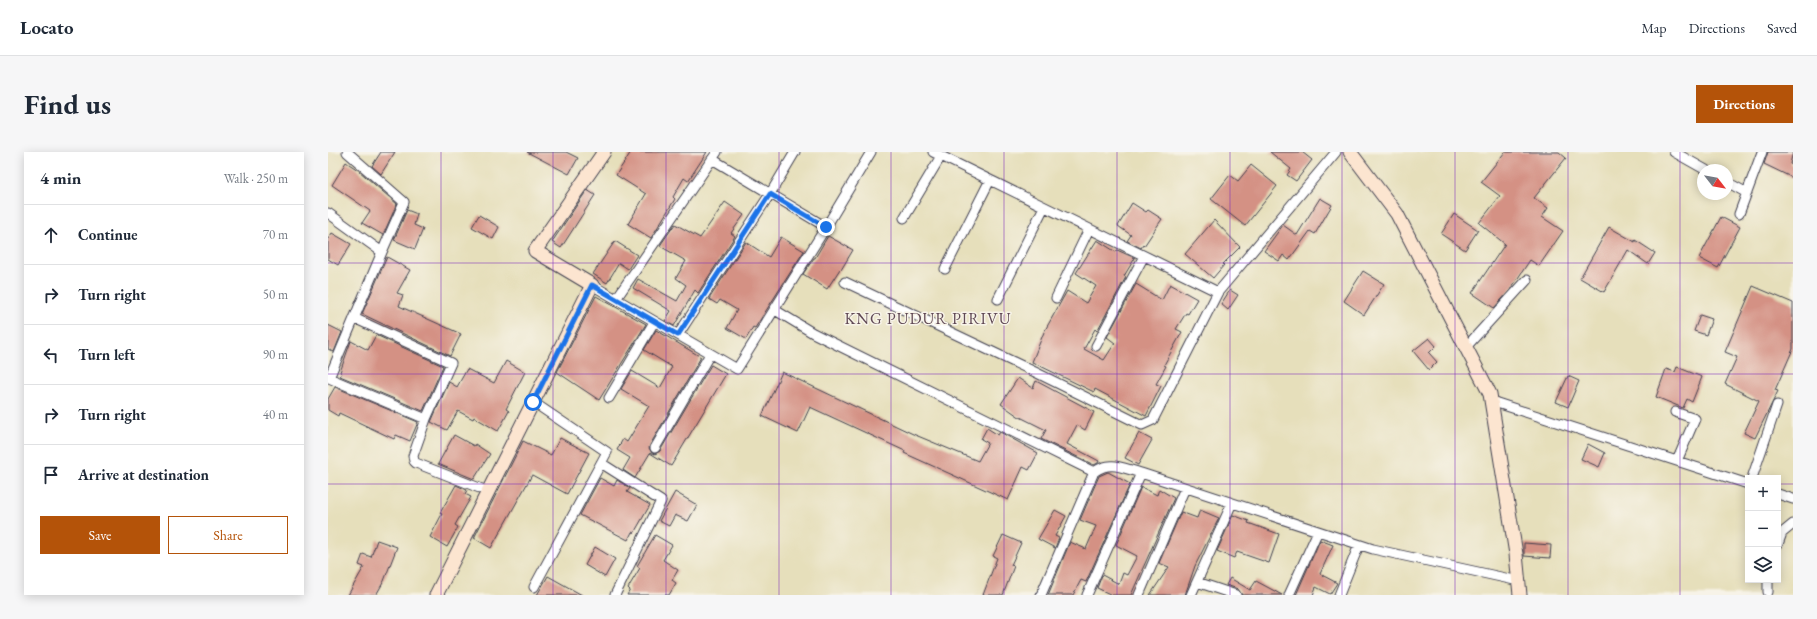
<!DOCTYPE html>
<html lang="en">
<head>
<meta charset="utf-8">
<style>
	:root { --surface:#fff; --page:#f6f6f7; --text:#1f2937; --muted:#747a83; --line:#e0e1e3; --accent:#b45309 }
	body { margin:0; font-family:"EB Garamond",serif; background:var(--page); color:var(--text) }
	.controls { position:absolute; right:12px; bottom:12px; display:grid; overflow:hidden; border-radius:0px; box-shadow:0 2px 10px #0003 }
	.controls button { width:36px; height:36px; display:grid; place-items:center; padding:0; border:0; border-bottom:1px solid var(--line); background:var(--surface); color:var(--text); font:20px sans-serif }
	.compass { position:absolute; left:1369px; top:12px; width:36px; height:36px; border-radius:50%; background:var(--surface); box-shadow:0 2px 10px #0003; rotate:121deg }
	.stop { position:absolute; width:12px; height:12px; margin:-9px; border:3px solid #1a73e8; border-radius:50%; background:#fff }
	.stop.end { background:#1a73e8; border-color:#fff; box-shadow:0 1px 4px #0008 }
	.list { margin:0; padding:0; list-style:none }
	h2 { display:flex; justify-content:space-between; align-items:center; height:52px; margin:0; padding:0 16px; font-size:17px }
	h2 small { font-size:13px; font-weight:400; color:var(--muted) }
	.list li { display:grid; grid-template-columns:26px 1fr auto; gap:12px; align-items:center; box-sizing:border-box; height:60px; padding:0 16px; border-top:1px solid var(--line) }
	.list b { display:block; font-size:15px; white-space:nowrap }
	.list em { font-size:13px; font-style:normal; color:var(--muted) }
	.actions { display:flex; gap:8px; padding:12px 16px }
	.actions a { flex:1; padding:9px 0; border:1px solid var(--accent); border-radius:0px; text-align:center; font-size:14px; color:var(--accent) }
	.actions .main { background:var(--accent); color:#fff }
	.icon { flex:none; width:22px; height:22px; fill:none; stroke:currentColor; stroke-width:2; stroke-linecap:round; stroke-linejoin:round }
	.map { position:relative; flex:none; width:1465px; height:443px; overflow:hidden; border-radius:0px }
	header { display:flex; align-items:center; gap:24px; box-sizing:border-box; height:56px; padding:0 20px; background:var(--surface); border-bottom:1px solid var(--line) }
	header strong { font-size:19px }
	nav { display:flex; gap:22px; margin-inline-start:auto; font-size:14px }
	.intro { display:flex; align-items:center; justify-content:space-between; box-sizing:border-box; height:96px; padding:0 24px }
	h1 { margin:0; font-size:28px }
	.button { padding:10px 18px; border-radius:0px; background:var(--accent); color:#fff; font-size:14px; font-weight:700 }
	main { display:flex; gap:24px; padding:0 24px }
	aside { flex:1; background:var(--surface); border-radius:0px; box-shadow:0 2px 10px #0003 }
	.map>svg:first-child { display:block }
	.building { fill:#d49184 }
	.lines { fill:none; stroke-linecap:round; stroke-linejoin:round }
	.street-casing { stroke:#3f3e4e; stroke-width:11 }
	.secondary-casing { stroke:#3f3e4e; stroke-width:15 }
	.street { stroke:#fff; stroke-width:9 }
	.secondary { stroke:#fce5d0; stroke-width:13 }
	.route { stroke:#1a73e8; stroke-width:5 }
	.grid { fill:none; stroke:#7b2cbf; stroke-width:1; stroke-opacity:0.55 }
	.labels { text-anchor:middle; stroke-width:3; stroke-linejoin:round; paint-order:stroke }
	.neighbourhood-label { font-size:16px; letter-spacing:1px; fill:#604955; stroke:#f7f3e8 }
</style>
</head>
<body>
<header>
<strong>Locato</strong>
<nav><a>Map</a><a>Directions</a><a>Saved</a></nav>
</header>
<div class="intro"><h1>Find us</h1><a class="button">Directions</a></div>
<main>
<aside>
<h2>4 min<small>Walk · 250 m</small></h2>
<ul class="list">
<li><svg class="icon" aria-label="ahead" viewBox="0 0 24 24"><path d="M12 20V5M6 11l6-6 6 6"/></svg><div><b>Continue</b></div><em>70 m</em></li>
<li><svg class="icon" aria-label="right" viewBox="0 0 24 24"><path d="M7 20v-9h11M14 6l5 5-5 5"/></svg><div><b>Turn right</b></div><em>50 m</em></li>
<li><svg class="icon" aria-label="left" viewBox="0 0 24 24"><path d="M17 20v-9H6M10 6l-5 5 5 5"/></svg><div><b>Turn left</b></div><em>90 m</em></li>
<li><svg class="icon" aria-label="right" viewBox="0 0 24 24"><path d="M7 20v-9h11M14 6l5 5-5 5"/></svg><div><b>Turn right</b></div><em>40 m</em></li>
<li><svg class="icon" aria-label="arrive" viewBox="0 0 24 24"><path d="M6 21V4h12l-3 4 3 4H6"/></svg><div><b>Arrive at destination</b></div></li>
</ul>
<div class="actions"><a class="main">Save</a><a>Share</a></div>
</aside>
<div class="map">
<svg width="1465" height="443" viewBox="0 0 1465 443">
	<rect width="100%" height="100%" fill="#f7f3e8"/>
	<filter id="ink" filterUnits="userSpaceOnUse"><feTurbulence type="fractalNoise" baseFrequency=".025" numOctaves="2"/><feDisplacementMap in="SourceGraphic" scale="8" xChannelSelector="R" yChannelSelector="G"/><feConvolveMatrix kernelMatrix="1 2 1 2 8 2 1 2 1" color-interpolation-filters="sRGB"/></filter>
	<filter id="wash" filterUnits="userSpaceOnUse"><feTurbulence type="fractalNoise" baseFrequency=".012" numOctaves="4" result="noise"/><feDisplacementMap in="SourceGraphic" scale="16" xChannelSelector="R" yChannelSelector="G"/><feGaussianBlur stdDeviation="0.9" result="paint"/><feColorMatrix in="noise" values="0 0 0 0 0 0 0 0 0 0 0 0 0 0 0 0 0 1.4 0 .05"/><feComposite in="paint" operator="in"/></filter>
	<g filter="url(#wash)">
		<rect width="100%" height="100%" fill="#e6dfbb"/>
		<g id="blocks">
			<path class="building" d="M 53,0 L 67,0 L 53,22 L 44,14 Z
				M 199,0 L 238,0 L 250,6 L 241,22 Z
				M 303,0 L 379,0 L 360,29 L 356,26 L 345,45 L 347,47 L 323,86 L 300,72 L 318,42 L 288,23 Z
				M 942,0 L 974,0 L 984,8 L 968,29 L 959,23 L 963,17 Z
				M 1177,0 L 1231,0 L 1238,6 L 1206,46 L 1220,56 L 1214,65 L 1235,79 L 1211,114 L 1202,108 L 1182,138 L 1166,156 L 1144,141 L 1177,92 L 1151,71 L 1172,44 L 1153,30 Z
				M 1440,0 L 1465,0 L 1462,12 L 1465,13 L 1465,26 L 1436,12 Z
				M 18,10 L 30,18 L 69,52 L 55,83 L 34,71 L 42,59 L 4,33 Z
				M 923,13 L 949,34 L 917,74 L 883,47 L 902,23 L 910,29 Z
				M 259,38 L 267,43 L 233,96 L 224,90 Z
				M 992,46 L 1004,53 L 987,82 L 982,79 L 961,108 L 955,103 L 951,109 L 936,99 L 955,73 L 969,83 Z
				M 397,50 L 416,63 L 403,81 L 407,84 L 370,141 L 367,138 L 346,174 L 337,169 L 343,159 L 305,136 L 310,127 L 349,149 L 358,133 L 348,126 L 358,109 L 332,94 L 333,92 L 347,72 L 372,86 Z
				M 804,51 L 818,60 L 820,58 L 834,67 L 816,94 L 815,93 L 813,96 L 799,89 L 803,83 L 790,74 Z
				M 79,58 L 89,62 L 86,73 L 95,77 L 87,97 L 66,88 Z
				M 1126,62 L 1150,78 L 1137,98 L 1113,82 Z
				M 151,63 L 171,75 L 165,87 L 144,75 Z
				M 1393,65 L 1412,75 L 1390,116 L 1371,106 Z
				M 886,68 L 912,95 L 895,112 L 896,113 L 885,126 L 857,102 Z
				M 1281,75 L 1307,90 L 1307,88 L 1327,101 L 1320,112 L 1300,98 L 1276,140 L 1252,126 Z
				M 4,81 L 23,92 L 10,113 L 0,107 L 0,87 Z
				M 500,84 L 525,98 L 513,118 L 512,117 L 499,137 L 475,122 L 486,106 L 487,106 Z
				M 453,85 L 476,99 L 427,176 L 425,175 L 418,187 L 399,176 L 409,158 L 392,148 L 389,152 L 381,147 L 418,90 L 441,105 Z
				M 769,88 L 788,100 L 789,98 L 807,106 L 796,124 L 798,125 L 769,179 L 767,177 L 756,197 L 776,208 L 787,191 L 779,185 L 808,132 L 834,148 L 842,132 L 869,147 L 860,162 L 858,161 L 848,177 L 854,180 L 836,213 L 838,214 L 828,232 L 833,234 L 818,264 L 767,237 L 766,240 L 704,210 L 716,180 L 739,139 L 758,151 L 768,134 L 748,121 Z
				M 287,89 L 309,103 L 300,117 L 291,111 L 279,131 L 265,122 Z
				M 59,105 L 82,118 L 69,141 L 75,143 L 71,154 L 133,182 L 122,204 L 34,162 Z
				M 1035,119 L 1056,132 L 1036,163 L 1016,149 Z
				M 1425,134 L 1465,151 L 1465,197 L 1447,238 L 1450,239 L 1427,286 L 1416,281 L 1431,249 L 1397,232 L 1409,205 L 1397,200 Z
				M 902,138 L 910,143 L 900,158 L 893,152 Z
				M 268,144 L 318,172 L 271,248 L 229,220 Z
				M 1372,163 L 1384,167 L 1378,183 L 1366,179 Z
				M 0,173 L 14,180 L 6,200 L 0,197 Z
				M 328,178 L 373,205 L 322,293 L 321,296 L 324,301 L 327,302 L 332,299 L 383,213 L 398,222 L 343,314 L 322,301 L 307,326 L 295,318 L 302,306 L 289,298 L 295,287 L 299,290 L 321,254 L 293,237 L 304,219 L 332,236 L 344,215 L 316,198 Z
				M 48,183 L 115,214 L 95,259 L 12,224 L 14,221 L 12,220 L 23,189 L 40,198 Z
				M 1101,186 L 1108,194 L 1101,201 L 1109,210 L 1101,218 L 1085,199 Z
				M 178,209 L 197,220 L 178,257 L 181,259 L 170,279 L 146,265 L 145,267 L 130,259 L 119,278 L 103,270 L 121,230 L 129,235 L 139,217 L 166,231 Z
				M 1349,215 L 1374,225 L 1364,250 L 1359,247 L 1355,256 L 1328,245 L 1338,217 L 1347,220 Z
				M 454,220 L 585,282 L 650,309 L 660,291 L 653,287 L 659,276 L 670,283 L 672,280 L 710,301 L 701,318 L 695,315 L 680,348 L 576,301 L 577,299 L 482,255 L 470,281 L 434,264 Z
				M 1240,224 L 1251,229 L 1240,255 L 1228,250 Z
				M 690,226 L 705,236 L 708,229 L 766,260 L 757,278 L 749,273 L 739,292 L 771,309 L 770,311 L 766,313 L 713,287 L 718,278 L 690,264 L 673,252 Z
				M 7,235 L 90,270 L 82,289 L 68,283 L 66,287 L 11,261 L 10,264 L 0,258 L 0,247 Z
				M 811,281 L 824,288 L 810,313 L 797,306 Z
				M 126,283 L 146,294 L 147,292 L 162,302 L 146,327 L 110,312 Z
				M 232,286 L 261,301 L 239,342 L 204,323 L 163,396 L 146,386 L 195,289 L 223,303 Z
				M 1260,292 L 1277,301 L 1271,315 L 1253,307 Z
				M 780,320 L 802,332 L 758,430 L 753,428 L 745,443 L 720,443 L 742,390 L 758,397 L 768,374 L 752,368 L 771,324 Z
				M 272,326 L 286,334 L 289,328 L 302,336 L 299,340 L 322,353 L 306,381 L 304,380 L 300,388 L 252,363 Z
				M 128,333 L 139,338 L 137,342 L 143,345 L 127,373 L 130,375 L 119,395 L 102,385 L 114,362 L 112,361 Z
				M 813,335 L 829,343 L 831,337 L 846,346 L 803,443 L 784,443 L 769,436 L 774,423 L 791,432 L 795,421 L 799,423 L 809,404 L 788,393 Z
				M 347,340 L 369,353 L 360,369 L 347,363 L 341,374 L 331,369 Z
				M 727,358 L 738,364 L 727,384 L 731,386 L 727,396 L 710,387 Z
				M 872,358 L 891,366 L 867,414 L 857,443 L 822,443 L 841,415 L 831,411 L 853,360 L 869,366 Z
				M 905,363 L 921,369 L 920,371 L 951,382 L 941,411 L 909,400 L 906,406 L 889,399 Z
				M 327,383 L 344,393 L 335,408 L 350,418 L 344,428 L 348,431 L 341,443 L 299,443 L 302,438 L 300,436 L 312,416 L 309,414 Z
				M 675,383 L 693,391 L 683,413 L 686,414 L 675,443 L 655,443 L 669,406 L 665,404 Z
				M 49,388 L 69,395 L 56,429 L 48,443 L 20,443 L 36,415 L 31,413 L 35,402 L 43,405 Z
				M 992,388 L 1005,393 L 992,422 L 1009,431 L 1002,442 L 988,435 L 985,443 L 968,443 Z
				M 1196,391 L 1223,393 L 1222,406 L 1196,404 Z
				M 267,395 L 287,407 L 277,425 L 257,413 Z
				M 220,424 L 254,443 L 209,443 Z
				M 902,426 L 922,438 L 928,429 L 954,443 L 914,443 L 910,437 L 898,433 Z"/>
		</g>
	</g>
	<g filter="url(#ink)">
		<use href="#blocks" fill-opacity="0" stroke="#3f3e4e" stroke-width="1"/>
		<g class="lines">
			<g class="street-casing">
				<path id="street" d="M 19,0 L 76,50 L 54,100
					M 605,0 L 890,140 L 1008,0
					M 1346,0 L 1378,18
					M 1399,30 L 1419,41
					M 0,61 L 54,100 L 1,226 L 98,267 L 123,211 L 26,166
					M 1411,62 L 1434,0
					M 576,66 L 613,4
					M 498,75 L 543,0
					M 617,117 L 662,28
					M 517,130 L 709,221 L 814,273 L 825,268 L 890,140
					M 264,133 L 409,217 L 498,75 L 384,7
					M 728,146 L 761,77
					M 288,147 L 389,0
					M 670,147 L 716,55
					M 447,158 L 485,181 L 766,320
					M 350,183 L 442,42 L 467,0
					M 768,194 L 816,104
					M 1138,195 L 1199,128
					M 281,246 L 326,170
					M 1163,249 L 1420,332
					M 205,250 L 279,300 L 206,435
					M 1347,260 L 1367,267 L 1349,309
					M 98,267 L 85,304 L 86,309 L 88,311 L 159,339
					M 327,296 L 382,202
					M 273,311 L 333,349 L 287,443
					M 1424,326 L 1449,253
					M 1450,342 L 1465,347
					M 1450,392 L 1454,381 L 1465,372
					M 1440,428 L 1440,440
					M 869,430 L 908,443
					M 713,443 L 766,320 C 783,308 794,316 813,321 L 1045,397 L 1191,429
					M 759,443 L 813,321
					M 811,443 L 857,336
					M 863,443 L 904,351
					M 961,443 L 990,379
					M 1011,443 L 1031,393"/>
			</g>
			<g class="secondary-casing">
				<path id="secondary" d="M 1022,0 L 1069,62 L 1162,242 L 1188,402 L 1192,443
					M 108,443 L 264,133 L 207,99 L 276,0"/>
			</g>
			<use href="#street" class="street"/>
			<use href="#secondary" class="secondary"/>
		</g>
	</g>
	<g class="lines" filter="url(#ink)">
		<path class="route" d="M 205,250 L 264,133 L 350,183 L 442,42 L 498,75"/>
	</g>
	<path class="grid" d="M 113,0 L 113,443M 225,0 L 225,443M 338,0 L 338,443M 451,0 L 451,443M 563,0 L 563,443M 676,0 L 676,443M 789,0 L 789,443M 902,0 L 902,443M 1014,0 L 1014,443M 1127,0 L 1127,443M 1240,0 L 1240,443M 1352,0 L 1352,443M 0,111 L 1465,111M 0,222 L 1465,222M 0,332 L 1420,332M 1450,332 L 1465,332"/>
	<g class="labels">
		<g class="neighbourhood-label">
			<text x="600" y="172">KNG PUDUR PIRIVU</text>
		</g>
	</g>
</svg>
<div class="controls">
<button>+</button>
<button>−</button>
<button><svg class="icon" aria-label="layers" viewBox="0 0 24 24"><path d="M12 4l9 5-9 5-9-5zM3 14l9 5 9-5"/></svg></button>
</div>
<svg class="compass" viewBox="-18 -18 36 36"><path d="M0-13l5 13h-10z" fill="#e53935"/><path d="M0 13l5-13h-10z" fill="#747a83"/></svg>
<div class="stop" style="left:205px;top:250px"></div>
<div class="stop end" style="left:498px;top:75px"></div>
</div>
</main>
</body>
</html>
